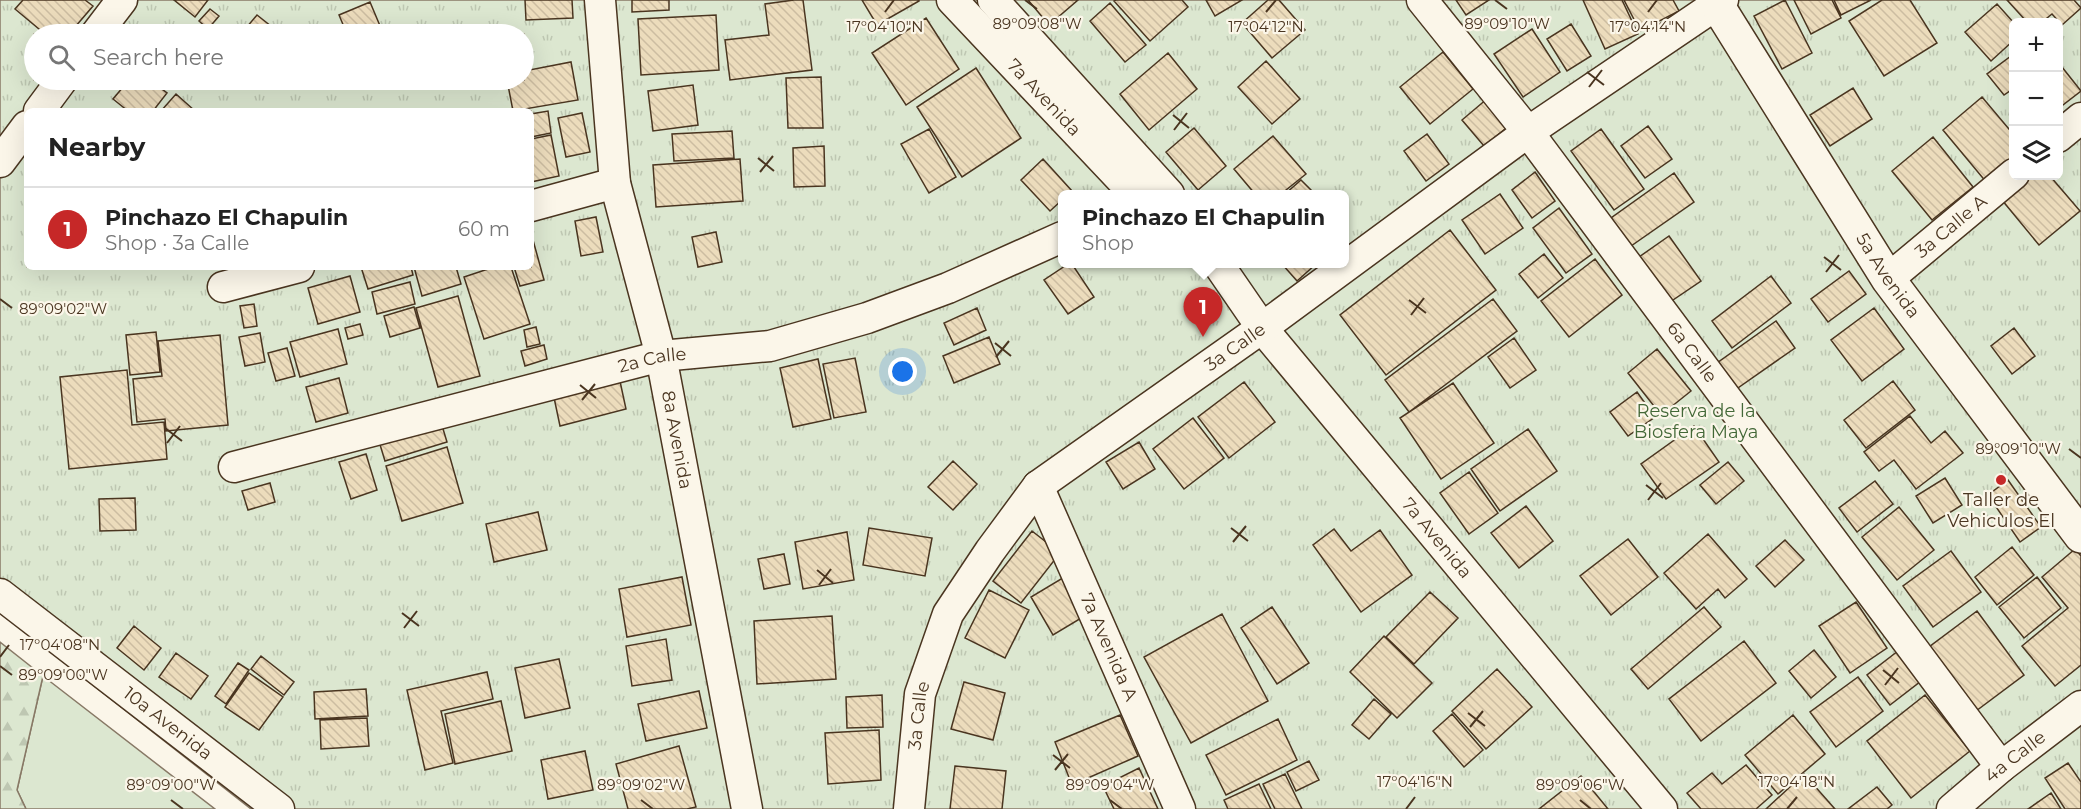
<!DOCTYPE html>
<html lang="en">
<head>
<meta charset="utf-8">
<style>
	:root { --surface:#fff; --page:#f2f2f2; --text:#222; --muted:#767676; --line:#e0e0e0; --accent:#c62828 }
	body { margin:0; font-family:Montserrat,sans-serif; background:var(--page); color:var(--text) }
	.controls { position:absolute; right:18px; top:18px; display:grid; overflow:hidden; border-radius:9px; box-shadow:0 6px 24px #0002 }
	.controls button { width:54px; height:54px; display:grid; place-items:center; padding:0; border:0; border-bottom:2px solid var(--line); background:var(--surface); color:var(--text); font:30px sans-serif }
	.you { position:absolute; left:903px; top:372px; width:21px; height:21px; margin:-15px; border:4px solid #fff; border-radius:50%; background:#1a73e8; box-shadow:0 0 0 9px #1a73e833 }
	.badge { display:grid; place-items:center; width:39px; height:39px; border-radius:50%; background:var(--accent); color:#fff; font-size:20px; font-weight:700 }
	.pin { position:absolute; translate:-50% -50px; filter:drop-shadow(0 2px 3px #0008) }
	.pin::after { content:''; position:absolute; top:32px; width:21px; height:18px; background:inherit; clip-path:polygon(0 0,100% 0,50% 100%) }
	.popup { position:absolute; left:1058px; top:190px; width:291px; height:78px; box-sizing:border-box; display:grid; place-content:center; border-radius:9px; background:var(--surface); filter:drop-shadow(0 2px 4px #0005); font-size:20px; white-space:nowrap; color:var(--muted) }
	.popup b { font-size:22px; color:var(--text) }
	.popup::after { content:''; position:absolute; left:50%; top:100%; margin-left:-12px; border:12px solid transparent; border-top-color:var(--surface) }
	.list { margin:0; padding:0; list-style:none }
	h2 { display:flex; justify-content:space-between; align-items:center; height:78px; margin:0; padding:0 24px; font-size:26px }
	h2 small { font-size:20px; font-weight:400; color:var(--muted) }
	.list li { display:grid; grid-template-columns:39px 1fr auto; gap:18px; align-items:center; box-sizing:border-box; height:84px; padding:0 24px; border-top:2px solid var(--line) }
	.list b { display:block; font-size:22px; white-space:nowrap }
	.list p { margin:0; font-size:20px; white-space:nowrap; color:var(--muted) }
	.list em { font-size:20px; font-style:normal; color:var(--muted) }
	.icon { flex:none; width:33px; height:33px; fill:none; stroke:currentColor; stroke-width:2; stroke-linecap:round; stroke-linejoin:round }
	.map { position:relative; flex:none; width:2081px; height:809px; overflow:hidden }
	.search { position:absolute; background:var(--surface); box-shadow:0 6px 24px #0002; left:24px; top:24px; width:510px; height:66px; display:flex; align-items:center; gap:15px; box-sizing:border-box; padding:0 21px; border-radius:33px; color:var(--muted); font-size:22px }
	.panel { position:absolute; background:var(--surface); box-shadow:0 6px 24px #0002; left:24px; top:108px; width:510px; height:162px; border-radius:9px }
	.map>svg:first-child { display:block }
	.green { fill:#dce7d0; stroke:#887966; stroke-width:1.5 }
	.forest { fill:url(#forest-firs); stroke:#887966; stroke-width:1.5 }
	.park { fill:url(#park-tufts); stroke:#887966; stroke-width:1.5; fill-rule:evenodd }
	.building { fill:url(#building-back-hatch); stroke:#4a3520; stroke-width:1.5 }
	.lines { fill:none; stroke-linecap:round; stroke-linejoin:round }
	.minor-casing { stroke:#4a3520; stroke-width:33 }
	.tertiary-casing { stroke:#4a3520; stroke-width:36 }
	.minor { stroke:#fbf6e9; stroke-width:30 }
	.tertiary { stroke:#fbf6e9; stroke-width:33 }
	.ticks { fill:none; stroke:#4a3520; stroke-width:2 }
	.poi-dot { fill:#c62828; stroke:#fbf6e9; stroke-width:2 }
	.labels { text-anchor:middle; stroke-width:4.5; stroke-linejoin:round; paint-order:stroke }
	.street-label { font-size:18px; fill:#4a3520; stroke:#fbf6e9 }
	.park-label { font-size:18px; fill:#436837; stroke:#fbf6e9 }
	.poi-label { font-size:18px; fill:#4a3520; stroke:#fbf6e9 }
	.ticks-label { font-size:15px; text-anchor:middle; fill:#4a3520; stroke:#fbf6e9; stroke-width:4.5; stroke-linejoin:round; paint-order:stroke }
</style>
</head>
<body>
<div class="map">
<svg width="2081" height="809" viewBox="0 0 2081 809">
	<defs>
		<pattern id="forest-firs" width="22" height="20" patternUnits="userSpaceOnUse" patternTransform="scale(1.5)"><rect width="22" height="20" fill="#dce7d0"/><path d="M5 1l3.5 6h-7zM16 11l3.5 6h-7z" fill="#bec7b2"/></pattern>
		<pattern id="park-tufts" width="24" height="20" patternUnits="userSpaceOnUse" patternTransform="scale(1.5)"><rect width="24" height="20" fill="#dce7d0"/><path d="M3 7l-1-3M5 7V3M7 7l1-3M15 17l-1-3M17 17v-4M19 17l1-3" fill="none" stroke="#bec7b2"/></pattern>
		<pattern id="building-back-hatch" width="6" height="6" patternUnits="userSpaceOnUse" patternTransform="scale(1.5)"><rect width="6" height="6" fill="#ecdcbc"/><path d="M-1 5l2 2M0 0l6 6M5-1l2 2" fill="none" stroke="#ccbda1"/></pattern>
	</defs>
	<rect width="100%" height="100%" fill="#fbf6e9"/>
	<path class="green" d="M 43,676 L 215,809 L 26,809 L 17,790 Z"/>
	<path class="forest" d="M 0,642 L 43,676 L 17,790 L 26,809 L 0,809 Z"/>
	<path class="park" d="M 0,0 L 2081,0 L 2081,809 L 251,809 L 0,612 ZM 2014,22 L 2058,22 L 2058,176 L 2014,176 ZM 34,34 L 524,34 L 524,80 L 34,80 ZM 27,111 L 531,111 L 531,267 L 27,267 ZM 1062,194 L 1344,194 L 1344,264 L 1062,264 Z"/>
	<path class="building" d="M 23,0 L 85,0 L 93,6 L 69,34 L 45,34 L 15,9 Z
		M 174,0 L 208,0 L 195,17 Z
		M 525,0 L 572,0 L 573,18 L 526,20 Z
		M 632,0 L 669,0 L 669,10 L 632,12 Z
		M 794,0 L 803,0 L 812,70 L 730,80 L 725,40 L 769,35 L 765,4 Z
		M 862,0 L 919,0 L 919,1 L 877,25 Z
		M 1028,0 L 1078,0 L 1049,25 Z
		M 1116,0 L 1182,0 L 1188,7 L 1150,41 L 1114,1 Z
		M 1206,0 L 1242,0 L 1215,16 Z
		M 1268,0 L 1279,0 L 1305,30 L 1272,58 L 1242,23 Z
		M 1456,0 L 1489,0 L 1466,15 Z
		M 1583,0 L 1622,0 L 1638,34 L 1605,49 Z
		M 1624,0 L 1673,0 L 1679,11 L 1640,31 Z
		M 1785,0 L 1812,53 L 1782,69 L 1754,16 Z
		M 1794,0 L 1832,0 L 1841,18 L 1811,34 Z
		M 1834,0 L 1871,0 L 1841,15 Z
		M 1882,0 L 1910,0 L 1937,43 L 1884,76 L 1849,21 Z
		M 2007,0 L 2074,0 L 2081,8 L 2062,25 L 2052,14 L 2042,22 L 2027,22 Z
		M 370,2 L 383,33 L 347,34 L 339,15 Z
		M 1110,3 L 1146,45 L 1125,62 L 1090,21 Z
		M 1997,4 L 2014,23 L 2014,40 L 1991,61 L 1965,32 Z
		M 210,9 L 219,16 L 208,29 L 199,21 Z
		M 257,15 L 281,34 L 241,34 Z
		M 716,15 L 719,70 L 641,75 L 638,19 Z
		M 926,18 L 959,69 L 906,105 L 872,53 Z
		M 1571,24 L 1591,56 L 1567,71 L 1547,39 Z
		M 1532,29 L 1560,72 L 1523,97 L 1494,54 Z
		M 1443,52 L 1473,89 L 1430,124 L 1400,87 Z
		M 1168,53 L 1197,89 L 1149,130 L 1120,94 Z
		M 2011,56 L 2014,59 L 2014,88 L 2004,95 L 1987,74 Z
		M 1266,61 L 1300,99 L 1272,124 L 1238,87 Z
		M 571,62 L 578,100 L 513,111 L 507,80 L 524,80 L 524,71 Z
		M 2058,62 L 2081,91 L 2059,108 L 2058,108 Z
		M 976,68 L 1021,138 L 962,177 L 917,107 Z
		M 821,77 L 823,128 L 788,128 L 786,78 Z
		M 129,80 L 150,80 L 167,93 L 153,111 L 128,111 L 113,99 Z
		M 693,85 L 698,125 L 653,131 L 648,91 Z
		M 1853,88 L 1872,119 L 1830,146 L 1810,115 Z
		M 176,94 L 195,111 L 161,111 Z
		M 1982,97 L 2014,135 L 2014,161 L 1987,183 L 1943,130 Z
		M 1488,98 L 1510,125 L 1484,146 L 1462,120 Z
		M 548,111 L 551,133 L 531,137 L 531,114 Z
		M 582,113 L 590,152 L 566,157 L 558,118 Z
		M 1648,126 L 1672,159 L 1645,178 L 1621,146 Z
		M 1194,128 L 1226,166 L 1198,190 L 1166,152 Z
		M 929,129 L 956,177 L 929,193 L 901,144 Z
		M 1601,129 L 1644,189 L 1614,210 L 1571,151 Z
		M 732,131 L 734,158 L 674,161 L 672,134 Z
		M 1427,134 L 1449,164 L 1426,181 L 1404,151 Z
		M 551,135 L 559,176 L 531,182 L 531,139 Z
		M 1273,136 L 1306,174 L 1281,194 L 1255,194 L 1234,169 Z
		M 1933,137 L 1973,187 L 1932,220 L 1892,171 Z
		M 824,146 L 825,186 L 794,187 L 793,148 Z
		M 740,159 L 743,201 L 656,207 L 653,165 Z
		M 1043,159 L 1072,191 L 1068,194 L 1062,194 L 1062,200 L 1050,211 L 1021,180 Z
		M 1535,172 L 1555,201 L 1532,218 L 1512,190 Z
		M 1674,173 L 1694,202 L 1631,246 L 1611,218 Z
		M 2032,176 L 2050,176 L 2080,211 L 2039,245 L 2002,200 Z
		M 1301,180 L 1315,194 L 1285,194 Z
		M 1500,194 L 1523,228 L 1485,254 L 1462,220 Z
		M 1559,208 L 1592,254 L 1566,273 L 1533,228 Z
		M 596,217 L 603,252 L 581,256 L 575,221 Z
		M 1450,230 L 1496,290 L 1386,375 L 1340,315 Z
		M 716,232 L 722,262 L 698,267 L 692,237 Z
		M 1669,236 L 1701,281 L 1670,302 L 1639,257 Z
		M 531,240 L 533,240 L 544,280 L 520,286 L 514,267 L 531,267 Z
		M 1544,254 L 1563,278 L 1538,298 L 1519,274 Z
		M 1595,259 L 1622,295 L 1569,337 L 1541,301 Z
		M 1068,264 L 1072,264 L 1094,297 L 1068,314 L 1044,280 Z
		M 1282,264 L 1316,264 L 1297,281 Z
		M 361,267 L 411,267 L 413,275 L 368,289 Z
		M 414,267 L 456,267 L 461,284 L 422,296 Z
		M 494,267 L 511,267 L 530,324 L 484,339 L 464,277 Z
		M 1849,271 L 1866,294 L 1828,322 L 1811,299 Z
		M 350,276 L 360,312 L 318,324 L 308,288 Z
		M 1771,276 L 1791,303 L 1732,348 L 1712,321 Z
		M 410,282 L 415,304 L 377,314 L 372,292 Z
		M 458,296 L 480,376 L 438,387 L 416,308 Z
		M 1493,299 L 1517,331 L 1409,412 L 1385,380 Z
		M 254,304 L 257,326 L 244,328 L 240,306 Z
		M 414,307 L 420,328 L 390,337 L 384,316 Z
		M 977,308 L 986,330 L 954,345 L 944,323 Z
		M 1874,308 L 1904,349 L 1862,381 L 1831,340 Z
		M 1776,321 L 1795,348 L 1735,390 L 1717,363 Z
		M 360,324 L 363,335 L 348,339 L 345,328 Z
		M 536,327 L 540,344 L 527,347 L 524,330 Z
		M 2014,328 L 2035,356 L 2012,374 L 1991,346 Z
		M 338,329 L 347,364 L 300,377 L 290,342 Z
		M 156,332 L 160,372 L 130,375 L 126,335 Z
		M 260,333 L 265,362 L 245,366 L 239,337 Z
		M 220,335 L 228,425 L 166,431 L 165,419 L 137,422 L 133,379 L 162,376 L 158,341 Z
		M 989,337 L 1000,364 L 954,383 L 943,356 Z
		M 1514,338 L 1536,370 L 1510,388 L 1488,357 Z
		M 544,345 L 547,359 L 525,366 L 521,351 Z
		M 287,348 L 295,376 L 276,381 L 268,353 Z
		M 1657,349 L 1691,391 L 1661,415 L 1628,373 Z
		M 855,358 L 866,412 L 834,418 L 823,364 Z
		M 818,359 L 831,419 L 793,427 L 780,368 Z
		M 127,370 L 132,425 L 164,422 L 167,459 L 69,469 L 60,377 Z
		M 618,372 L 626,409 L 560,426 L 552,388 Z
		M 339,378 L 348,413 L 316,422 L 306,387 Z
		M 1893,381 L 1915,410 L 1866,448 L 1844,420 Z
		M 1244,382 L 1275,422 L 1229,458 L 1198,417 Z
		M 1453,383 L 1494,443 L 1441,479 L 1400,418 Z
		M 1637,392 L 1655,417 L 1628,436 L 1610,412 Z
		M 1910,416 L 1931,443 L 1945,431 L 1963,453 L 1916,489 L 1894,460 L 1879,471 L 1864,452 Z
		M 1193,418 L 1224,458 L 1184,489 L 1153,449 Z
		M 440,419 L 447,442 L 385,461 L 378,438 Z
		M 1694,426 L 1719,462 L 1666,499 L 1641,464 Z
		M 1528,429 L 1557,471 L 1500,511 L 1471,469 Z
		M 1139,442 L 1155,469 L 1123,489 L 1106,462 Z
		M 447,447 L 463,503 L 402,521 L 386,466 Z
		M 366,454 L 377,490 L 351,499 L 339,462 Z
		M 953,461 L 977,484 L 953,510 L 928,487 Z
		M 1728,462 L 1744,481 L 1716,504 L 1700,485 Z
		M 1469,472 L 1498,513 L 1469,534 L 1440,493 Z
		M 1945,478 L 1962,505 L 1933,523 L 1916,496 Z
		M 2008,480 L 2041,527 L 2020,542 L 1988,495 Z
		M 1875,481 L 1893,504 L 1857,532 L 1839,508 Z
		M 270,483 L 275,502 L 248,510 L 242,491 Z
		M 135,498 L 136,530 L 100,531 L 99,499 Z
		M 1526,506 L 1553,541 L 1519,568 L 1491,533 Z
		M 1899,507 L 1934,550 L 1897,580 L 1862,537 Z
		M 538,512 L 547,550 L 494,562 L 486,524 Z
		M 869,528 L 932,538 L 925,576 L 863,565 Z
		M 1334,529 L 1351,551 L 1380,530 L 1412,575 L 1361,612 L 1313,545 Z
		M 1032,531 L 1060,553 L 1021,603 L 993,581 Z
		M 847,532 L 854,580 L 803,589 L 795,542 Z
		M 1708,534 L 1747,579 L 1725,598 L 1718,589 L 1696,609 L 1664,573 Z
		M 1628,539 L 1658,577 L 1611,615 L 1580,576 Z
		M 1785,540 L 1804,560 L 1775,587 L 1756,566 Z
		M 2012,547 L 2034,575 L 1997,605 L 1975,577 Z
		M 2075,549 L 2081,556 L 2081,665 L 2055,686 L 2022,646 L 2068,608 L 2042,577 Z
		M 1951,551 L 1981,592 L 1933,627 L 1903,586 Z
		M 784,554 L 790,584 L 764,589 L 758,559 Z
		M 1066,576 L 1088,614 L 1053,635 L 1031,597 Z
		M 682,577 L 691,625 L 627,637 L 619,589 Z
		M 2037,577 L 2061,608 L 2024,638 L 1999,607 Z
		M 989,590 L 1029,610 L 1005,658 L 965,638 Z
		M 1430,592 L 1458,618 L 1414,664 L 1386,637 Z
		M 1856,602 L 1887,648 L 1850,673 L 1819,626 Z
		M 1272,607 L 1309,663 L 1277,684 L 1241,628 Z
		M 1704,607 L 1721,627 L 1648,689 L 1631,669 Z
		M 1977,611 L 2024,675 L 1976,711 L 1929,647 Z
		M 1222,614 L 1268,701 L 1191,743 L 1144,657 Z
		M 832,616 L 836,679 L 757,684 L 754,621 Z
		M 134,626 L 161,648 L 144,670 L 117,648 Z
		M 1384,636 L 1432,683 L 1397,718 L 1350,672 Z
		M 666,639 L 672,680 L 632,686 L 626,646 Z
		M 1744,641 L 1776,683 L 1701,741 L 1669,699 Z
		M 1814,650 L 1836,677 L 1811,698 L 1789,671 Z
		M 1898,651 L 1921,681 L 1890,705 L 1867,675 Z
		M 176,653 L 208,676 L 191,699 L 159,677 Z
		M 261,656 L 294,682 L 284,695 L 251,669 Z
		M 559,659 L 570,708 L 525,718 L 515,668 Z
		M 238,663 L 249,670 L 226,704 L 215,696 Z
		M 1497,669 L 1532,707 L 1486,749 L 1452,711 Z
		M 487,672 L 493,699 L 441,711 L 453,763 L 425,770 L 407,690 Z
		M 249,673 L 283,697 L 259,730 L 225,707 Z
		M 1858,677 L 1883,711 L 1836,747 L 1810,712 Z
		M 964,682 L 1005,693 L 993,740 L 951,729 Z
		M 366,689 L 368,716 L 315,719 L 314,692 Z
		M 699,691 L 707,728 L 646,741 L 638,704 Z
		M 882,695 L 883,727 L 847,728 L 846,697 Z
		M 1925,695 L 1970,751 L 1911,798 L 1867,741 Z
		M 1374,699 L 1391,714 L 1369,739 L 1352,725 Z
		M 501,701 L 512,751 L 455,764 L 445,714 Z
		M 1452,714 L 1483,750 L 1464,767 L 1433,731 Z
		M 1120,715 L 1138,756 L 1072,785 L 1055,742 Z
		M 1793,715 L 1825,754 L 1778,794 L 1745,755 Z
		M 367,718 L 369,746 L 321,749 L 320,720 Z
		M 1278,719 L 1297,760 L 1226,795 L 1206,755 Z
		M 879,730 L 881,780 L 828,784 L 825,733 Z
		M 679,746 L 696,807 L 687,809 L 628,809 L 616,764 Z
		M 585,751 L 593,790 L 548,799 L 541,760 Z
		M 1309,761 L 1319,780 L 1296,791 L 1287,772 Z
		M 2068,763 L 2081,782 L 2081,809 L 2065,809 L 2045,778 Z
		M 1746,765 L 1772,795 L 1756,809 L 1701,809 L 1687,793 L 1712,773 L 1722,784 Z
		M 955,766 L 1006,771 L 1002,809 L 950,809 Z
		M 1139,768 L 1158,809 L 1114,809 L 1103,786 Z
		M 1285,774 L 1302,809 L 1275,809 L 1263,784 Z
		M 1804,774 L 1835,809 L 1766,809 Z
		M 1581,776 L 1608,809 L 1539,809 Z
		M 1259,784 L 1271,809 L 1228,809 L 1224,800 Z
		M 1877,787 L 1892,805 L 1887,809 L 1848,809 Z
		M 2051,793 L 2061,809 L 2028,809 Z"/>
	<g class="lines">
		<g class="minor-casing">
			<g id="minor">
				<path id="s1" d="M 600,0 L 615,183 L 661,356 L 747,809"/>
				<path id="s2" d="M 952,0 L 1135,194"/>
				<path d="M 993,0 L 1169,194"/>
				<path id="s3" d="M 1422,0 L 1528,132 L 2001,767"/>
				<path d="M 96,34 L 122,0"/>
				<path d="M 39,111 L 62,80"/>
				<path d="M 2058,137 L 2081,118"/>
				<path d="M 0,162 L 27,126"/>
				<path d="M 531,206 L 615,183"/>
				<path id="s4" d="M 1218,264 L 1262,328 L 1662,809"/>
				<path id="s5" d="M 1888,279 L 2014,174"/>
				<path d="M 223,287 L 299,267"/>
				<path id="s6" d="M 234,467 L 661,356 L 770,346 L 867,318 L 948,288 L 1062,237"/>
				<path id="s7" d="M 1038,486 L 1180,809"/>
				<path id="s8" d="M 0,594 L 279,809"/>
				<path id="s9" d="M 909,809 L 920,694 L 948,614 L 990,551 L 1038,486 L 1262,328 L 1528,132 L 1723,0"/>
				<path id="s10" d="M 1952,809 L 2001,767 L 2081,706"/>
			</g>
		</g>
		<g class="tertiary-casing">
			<g id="tertiary">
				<path id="s11" d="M 1714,0 L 1888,279 L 2081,536"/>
			</g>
		</g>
		<use href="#minor" class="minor"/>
		<use href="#tertiary" class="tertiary"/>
	</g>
	<path class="ticks" d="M 1025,0 L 1037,9M 1495,0 L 1507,9M 885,12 L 894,0M 1266,12 L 1276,0M 1648,12 L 1657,0M 1587,72 L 1604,85M 1589,87 L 1602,70M 1173,115 L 1189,128M 1174,130 L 1187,113M 758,158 L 774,171M 760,172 L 773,156M 1824,257 L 1841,270M 1826,272 L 1839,255M 0,299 L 12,308M 1409,300 L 1426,313M 1411,315 L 1424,298M 995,343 L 1011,356M 996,357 L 1009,341M 580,385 L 596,398M 582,400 L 595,384M 165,428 L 182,441M 167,443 L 180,426M 2069,449 L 2081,458M 1646,485 L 1663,498M 1648,500 L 1661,483M 1231,528 L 1248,541M 1233,542 L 1246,526M 817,570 L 833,583M 819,585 L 831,569M 402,613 L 419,626M 404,628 L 417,611M 0,657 L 9,645M 0,666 L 12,675M 1883,670 L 1899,683M 1885,685 L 1898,668M 1468,713 L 1485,726M 1470,727 L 1483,711M 1053,755 L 1070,768M 1055,770 L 1068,754M 171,800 L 183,809M 641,800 L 653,809M 1110,800 L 1122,809M 1580,800 L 1591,809M 1406,809 L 1415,797M 1787,809 L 1797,797"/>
	<circle class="poi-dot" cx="2001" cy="480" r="6"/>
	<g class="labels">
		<g class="street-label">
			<text dy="6" stroke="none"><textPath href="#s2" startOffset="134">7a Avenida</textPath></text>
			<text dy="6" stroke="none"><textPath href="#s5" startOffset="82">3a Calle A</textPath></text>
			<text dy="6" stroke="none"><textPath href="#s11" startOffset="326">5a Avenida</textPath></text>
			<text dy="6" stroke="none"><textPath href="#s9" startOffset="598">3a Calle</textPath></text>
			<text dy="6" stroke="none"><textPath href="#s3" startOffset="444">6a Calle</textPath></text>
			<text dy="6" stroke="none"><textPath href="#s6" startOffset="432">2a Calle</textPath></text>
			<text dy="6" stroke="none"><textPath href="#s1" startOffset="448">8a Avenida</textPath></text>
			<text dy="6" stroke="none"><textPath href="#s4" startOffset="351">7a Avenida</textPath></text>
			<text dy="6" stroke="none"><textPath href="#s7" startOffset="176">7a Avenida A</textPath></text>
			<text dy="6" stroke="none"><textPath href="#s9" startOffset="94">3a Calle</textPath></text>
			<text dy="6" stroke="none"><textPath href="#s8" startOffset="212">10a Avenida</textPath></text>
			<text dy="6" stroke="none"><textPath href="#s10" startOffset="82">4a Calle</textPath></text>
		</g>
		<g class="park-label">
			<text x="1696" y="417">Reserva de la<tspan x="1696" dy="21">Biosfera Maya</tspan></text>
		</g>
		<g class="poi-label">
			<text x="2001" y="506">Taller de<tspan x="2001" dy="21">Vehiculos El</tspan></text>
		</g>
	</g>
	<g class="ticks-label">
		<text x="1037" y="29">89°09'08"W</text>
		<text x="1507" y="29">89°09'10"W</text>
		<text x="885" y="32">17°04'10"N</text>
		<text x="1266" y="32">17°04'12"N</text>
		<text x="1648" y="32">17°04'14"N</text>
		<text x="63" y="314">89°09'02"W</text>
		<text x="2018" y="454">89°09'10"W</text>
		<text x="60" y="650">17°04'08"N</text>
		<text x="63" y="680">89°09'00"W</text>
		<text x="1415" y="787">17°04'16"N</text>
		<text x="1797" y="787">17°04'18"N</text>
		<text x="171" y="790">89°09'00"W</text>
		<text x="641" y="790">89°09'02"W</text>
		<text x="1110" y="790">89°09'04"W</text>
		<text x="1580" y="790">89°09'06"W</text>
	</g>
</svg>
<div class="controls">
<button>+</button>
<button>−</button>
<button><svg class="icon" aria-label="layers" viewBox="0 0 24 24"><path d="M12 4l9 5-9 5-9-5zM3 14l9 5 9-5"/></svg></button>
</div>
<div class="you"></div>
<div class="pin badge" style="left:1203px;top:337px">1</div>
<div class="popup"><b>Pinchazo El Chapulin</b>Shop</div>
<div class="search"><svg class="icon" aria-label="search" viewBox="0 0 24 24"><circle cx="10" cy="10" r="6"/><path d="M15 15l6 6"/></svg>Search here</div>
<section class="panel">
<h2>Nearby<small></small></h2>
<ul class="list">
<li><span class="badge">1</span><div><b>Pinchazo El Chapulin</b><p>Shop · 3a Calle</p></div><em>60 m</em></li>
</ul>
</section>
</div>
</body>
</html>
